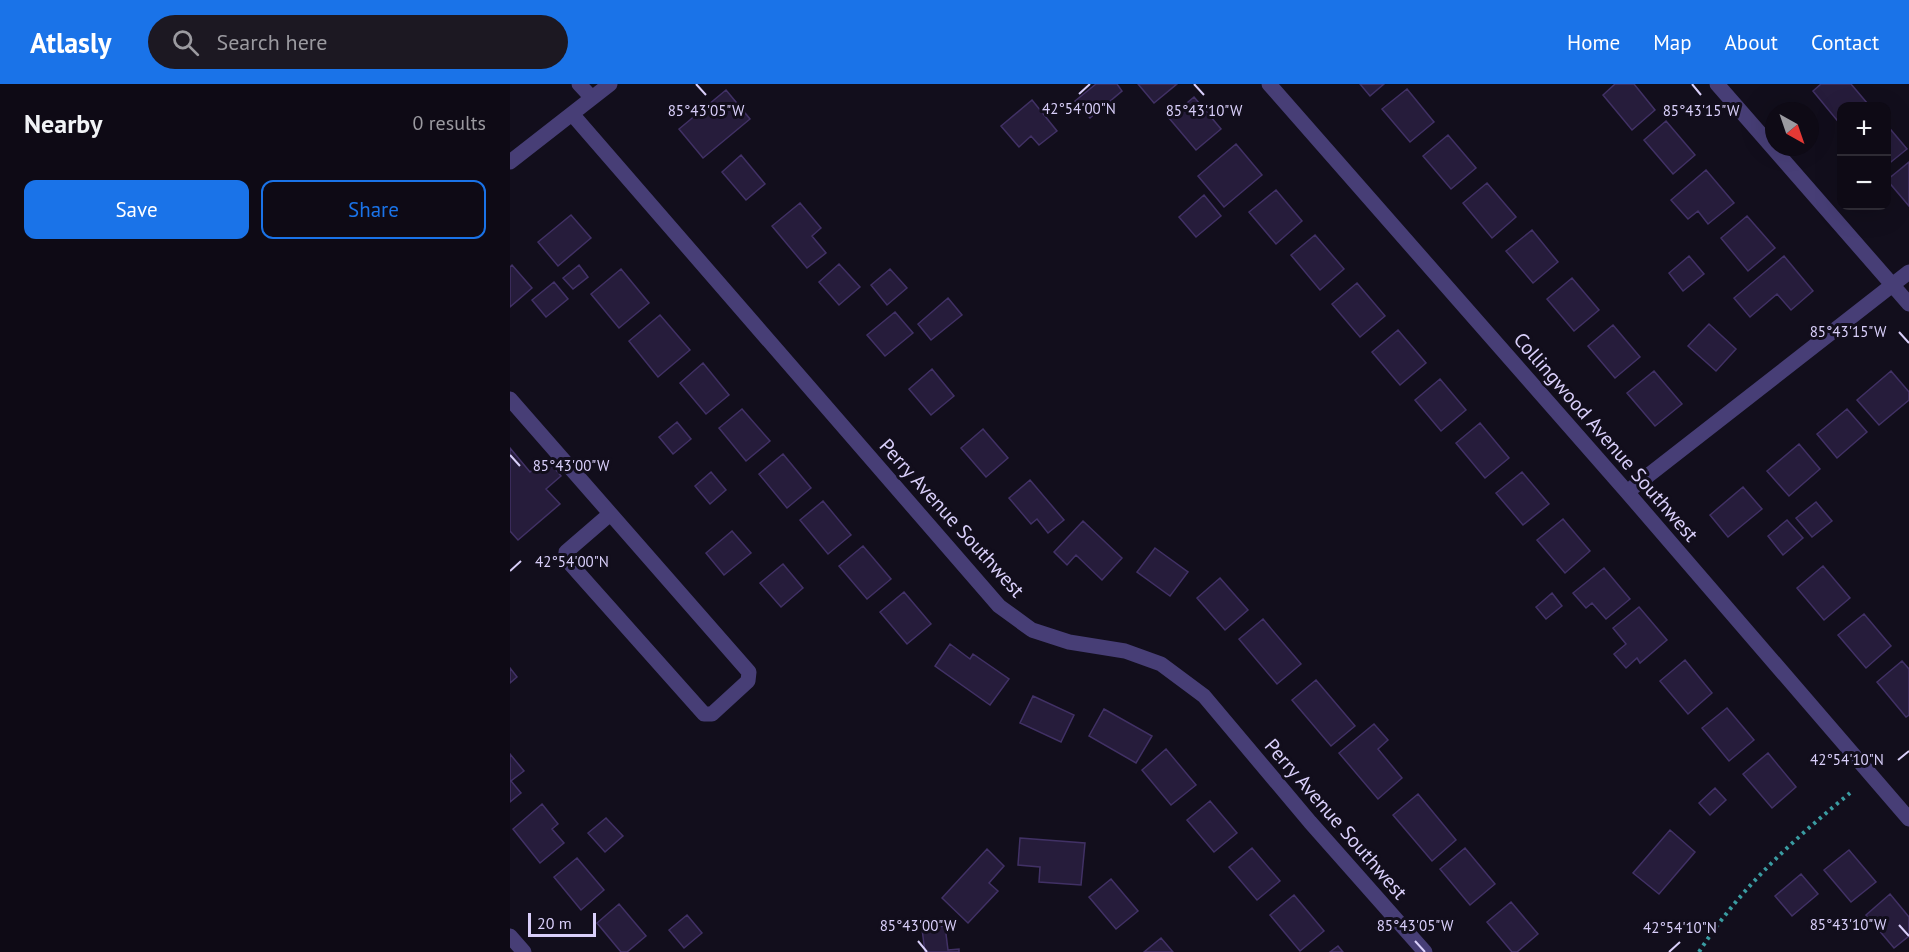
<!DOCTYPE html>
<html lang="en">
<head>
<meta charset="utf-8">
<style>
	:root { --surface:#0e0a15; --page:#1c1822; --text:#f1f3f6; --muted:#9b9aa0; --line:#2e2b34; --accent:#1a73e8 }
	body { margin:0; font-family:"PT Sans",sans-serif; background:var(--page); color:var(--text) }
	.controls { position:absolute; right:18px; top:18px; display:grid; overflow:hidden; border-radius:12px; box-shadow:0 6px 24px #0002 }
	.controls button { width:54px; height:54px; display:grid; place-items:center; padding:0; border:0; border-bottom:2px solid var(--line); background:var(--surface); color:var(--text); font:30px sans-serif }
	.compass { position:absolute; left:1255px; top:18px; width:54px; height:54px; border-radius:50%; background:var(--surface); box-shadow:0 6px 24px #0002; rotate:140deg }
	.scale { position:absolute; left:18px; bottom:15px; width:68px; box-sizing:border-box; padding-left:6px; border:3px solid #d9cffa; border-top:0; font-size:16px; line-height:21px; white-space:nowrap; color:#d9cffa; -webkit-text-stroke:4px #120e1c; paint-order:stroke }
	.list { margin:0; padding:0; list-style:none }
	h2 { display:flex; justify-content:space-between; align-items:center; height:78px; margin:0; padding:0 24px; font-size:26px }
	h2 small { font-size:20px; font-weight:400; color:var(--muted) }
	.actions { display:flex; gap:12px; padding:18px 24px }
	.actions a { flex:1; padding:14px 0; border:2px solid var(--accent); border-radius:12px; text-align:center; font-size:21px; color:var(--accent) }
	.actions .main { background:var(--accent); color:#fff }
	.icon { flex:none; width:33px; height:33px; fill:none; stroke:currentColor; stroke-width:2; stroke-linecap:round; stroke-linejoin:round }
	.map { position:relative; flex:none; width:1399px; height:868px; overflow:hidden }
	header { display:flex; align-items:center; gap:36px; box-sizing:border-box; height:84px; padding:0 30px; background:var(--accent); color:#fff }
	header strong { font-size:28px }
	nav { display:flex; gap:33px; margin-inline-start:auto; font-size:21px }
	.search { width:420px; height:54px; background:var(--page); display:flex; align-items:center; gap:15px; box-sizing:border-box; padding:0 21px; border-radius:33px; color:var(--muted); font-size:22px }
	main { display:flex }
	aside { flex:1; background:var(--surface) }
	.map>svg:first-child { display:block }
	.building { fill:#261c3b; stroke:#413165; stroke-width:1.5 }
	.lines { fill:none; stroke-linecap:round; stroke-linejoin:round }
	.path { stroke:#3a9ca2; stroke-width:4; stroke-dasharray:3 4.5; stroke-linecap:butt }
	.minor { stroke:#473e76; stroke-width:15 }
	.ticks { fill:none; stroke:#d9cffa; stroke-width:2 }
	.labels { text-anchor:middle; stroke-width:6; stroke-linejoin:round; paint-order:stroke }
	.street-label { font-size:20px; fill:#d9cffa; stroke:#120e1c }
	.ticks-label { font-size:15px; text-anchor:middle; fill:#d9cffa; stroke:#120e1c; stroke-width:6; stroke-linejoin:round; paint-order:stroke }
</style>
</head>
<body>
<header>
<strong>Atlasly</strong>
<div class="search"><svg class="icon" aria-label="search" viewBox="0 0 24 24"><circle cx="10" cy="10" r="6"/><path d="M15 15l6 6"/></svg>Search here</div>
<nav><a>Home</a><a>Map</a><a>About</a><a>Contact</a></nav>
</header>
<main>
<aside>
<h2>Nearby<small>0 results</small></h2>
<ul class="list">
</ul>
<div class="actions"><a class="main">Save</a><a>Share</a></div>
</aside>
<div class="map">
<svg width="1399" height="868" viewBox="0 0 1399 868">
	<rect width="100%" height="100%" fill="#120e1c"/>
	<path class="building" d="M 586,0 L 607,0 L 612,7 L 580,34 L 565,17 Z
		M 628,0 L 667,0 L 644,19 Z
		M 850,0 L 874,0 L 860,12 Z
		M 1105,0 L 1124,0 L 1145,26 L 1122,46 L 1093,11 Z
		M 1311,0 L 1341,0 L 1357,19 L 1353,22 L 1332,22 L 1331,41 L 1303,7 Z
		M 897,5 L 924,38 L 900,58 L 872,25 Z
		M 216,6 L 240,35 L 193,74 L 169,45 Z
		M 684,13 L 711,45 L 686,66 L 659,34 Z
		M 522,16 L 547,47 L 529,61 L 521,52 L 509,63 L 491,42 Z
		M 1156,37 L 1185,71 L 1163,90 L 1134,56 Z
		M 1376,40 L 1397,65 L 1376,82 Z
		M 938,51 L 966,84 L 941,105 L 913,72 Z
		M 726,60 L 752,91 L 714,123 L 688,92 Z
		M 231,71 L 255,100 L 236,116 L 212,88 Z
		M 1399,78 L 1399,122 L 1377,96 Z
		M 1196,86 L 1224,119 L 1198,140 L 1188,127 L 1178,135 L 1161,116 Z
		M 977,99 L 1006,133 L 982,154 L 953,119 Z
		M 766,106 L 792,137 L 766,160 L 739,128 Z
		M 694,111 L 711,132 L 686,153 L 669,133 Z
		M 290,119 L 311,144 L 302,152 L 316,169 L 297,184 L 262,142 Z
		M 61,131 L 81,154 L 48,182 L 28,158 Z
		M 1237,132 L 1265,164 L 1238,187 L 1211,154 Z
		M 1022,146 L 1048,178 L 1023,199 L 996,167 Z
		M 805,151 L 834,185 L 810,206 L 781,171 Z
		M 1179,172 L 1194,190 L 1173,207 L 1159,189 Z
		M 1274,172 L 1303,207 L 1281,226 L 1267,210 L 1240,233 L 1224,214 Z
		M 329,180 L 350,203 L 329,221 L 309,198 Z
		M 2,181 L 22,204 L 0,223 L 0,183 Z
		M 69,181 L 78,193 L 63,205 L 53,194 Z
		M 111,185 L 139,219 L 109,244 L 81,210 Z
		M 380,185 L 397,204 L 377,221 L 361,201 Z
		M 1062,194 L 1089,226 L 1064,247 L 1037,215 Z
		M 44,198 L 58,215 L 36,233 L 22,216 Z
		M 847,199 L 875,232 L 850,253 L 822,220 Z
		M 438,214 L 452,231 L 421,256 L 408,240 Z
		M 385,228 L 403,249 L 375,272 L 357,251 Z
		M 150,231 L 180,266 L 148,293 L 119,257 Z
		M 1199,240 L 1226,265 L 1206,287 L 1178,262 Z
		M 1103,241 L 1130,273 L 1105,294 L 1078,262 Z
		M 888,246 L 916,279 L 890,301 L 862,268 Z
		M 193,279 L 219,311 L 196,330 L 170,299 Z
		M 422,285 L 444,312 L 421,331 L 399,305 Z
		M 1144,287 L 1172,320 L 1145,342 L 1117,309 Z
		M 1381,287 L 1399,308 L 1399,316 L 1369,341 L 1347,316 Z
		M 930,295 L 956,326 L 931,347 L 905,316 Z
		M 232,325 L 260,357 L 236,377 L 209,344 Z
		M 1337,325 L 1357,348 L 1327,374 L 1307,350 Z
		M 167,338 L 181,355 L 163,370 L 149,353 Z
		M 970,339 L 999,374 L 975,394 L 946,359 Z
		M 473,345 L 498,374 L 476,393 L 451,364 Z
		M 1289,360 L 1310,385 L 1279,412 L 1257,387 Z
		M 0,364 L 20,388 L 36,374 L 51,392 L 36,405 L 50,420 L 8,456 L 0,447 Z
		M 273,370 L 301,404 L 277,424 L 249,390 Z
		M 201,388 L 216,406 L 200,420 L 185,402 Z
		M 1012,388 L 1039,420 L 1013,441 L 986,409 Z
		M 520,396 L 554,436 L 538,449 L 527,435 L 521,440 L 499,414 Z
		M 1233,403 L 1252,425 L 1218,453 L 1200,431 Z
		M 313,417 L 341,451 L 318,470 L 290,436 Z
		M 1306,418 L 1322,437 L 1302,453 L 1286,434 Z
		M 1053,435 L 1080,467 L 1055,489 L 1027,456 Z
		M 1277,436 L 1293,454 L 1273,471 L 1258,452 Z
		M 573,437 L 612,474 L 592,496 L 566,471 L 557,481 L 544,468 Z
		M 222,447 L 241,469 L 214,491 L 196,469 Z
		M 353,462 L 381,495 L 357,515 L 329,482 Z
		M 645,464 L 678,488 L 660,512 L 627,488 Z
		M 273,480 L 293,504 L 271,523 L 250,499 Z
		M 1313,482 L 1340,514 L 1314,536 L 1287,504 Z
		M 1094,484 L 1120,515 L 1096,535 L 1082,519 L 1076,524 L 1063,509 Z
		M 710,494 L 738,526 L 715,546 L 687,514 Z
		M 394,508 L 421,540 L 397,560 L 370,528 Z
		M 1042,509 L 1052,522 L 1036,535 L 1026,523 Z
		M 1129,523 L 1157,556 L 1130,579 L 1127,574 L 1116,584 L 1104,570 L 1116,560 L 1103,544 Z
		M 1354,530 L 1381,562 L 1356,584 L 1328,551 Z
		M 753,535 L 791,580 L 767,600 L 729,555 Z
		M 440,560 L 460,575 L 463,570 L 499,595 L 480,621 L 425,582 Z
		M 1175,576 L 1202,609 L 1178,630 L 1150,597 Z
		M 1392,577 L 1399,585 L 1399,631 L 1396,633 L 1367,598 Z
		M 0,584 L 7,593 L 0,599 Z
		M 806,596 L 845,642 L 821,662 L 782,616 Z
		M 523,612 L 564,631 L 551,658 L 510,639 Z
		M 1217,624 L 1244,656 L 1219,677 L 1192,644 Z
		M 594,625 L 642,652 L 626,679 L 579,652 Z
		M 864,640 L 878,656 L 868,665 L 892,694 L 868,715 L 829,669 Z
		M 656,665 L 686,701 L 661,721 L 632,686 Z
		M 1258,669 L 1286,703 L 1262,724 L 1233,690 Z
		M 0,670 L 14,687 L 1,697 L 11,709 L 0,718 Z
		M 1205,704 L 1216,716 L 1200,731 L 1189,719 Z
		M 908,710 L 946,756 L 922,777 L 883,731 Z
		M 700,717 L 727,749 L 704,768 L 677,736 Z
		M 32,720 L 48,740 L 42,745 L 54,759 L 30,779 L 3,745 Z
		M 96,734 L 113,752 L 95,768 L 78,749 Z
		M 1160,746 L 1185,768 L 1149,810 L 1123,789 Z
		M 510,754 L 575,759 L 571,801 L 529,798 L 530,783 L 508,781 Z
		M 742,764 L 770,797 L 747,816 L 719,783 Z
		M 955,764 L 985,800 L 960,821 L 930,785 Z
		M 477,765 L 494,782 L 479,799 L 488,807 L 458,839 L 432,814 Z
		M 1339,766 L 1366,798 L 1341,818 L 1314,786 Z
		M 67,774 L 94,806 L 71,826 L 44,793 Z
		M 1291,790 L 1308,810 L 1282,832 L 1265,812 Z
		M 601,795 L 628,827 L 606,845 L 579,813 Z
		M 1380,810 L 1399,833 L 1399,852 L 1384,864 L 1356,831 Z
		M 784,811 L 814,847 L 790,867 L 760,831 Z
		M 1001,818 L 1028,850 L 1007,868 L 1002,868 L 977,838 Z
		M 109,820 L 136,852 L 117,868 L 111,868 L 87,839 Z
		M 177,831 L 192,849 L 174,864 L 159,846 Z
		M 435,842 L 438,866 L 449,865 L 449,868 L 415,868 L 412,845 Z
		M 651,854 L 663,868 L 634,868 Z
		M 828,862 L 833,868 L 820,868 Z"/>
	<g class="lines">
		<path class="path" d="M 1189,868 C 1230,804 1282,757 1340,709"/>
		<path class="minor" d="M 69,0 L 82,14
			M 759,0 L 1117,408 L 1399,735
			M 1207,0 L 1399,220
			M 62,30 L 489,522 L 522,546 L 559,558 L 615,567 L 651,580 L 694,612 L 800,738 L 915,868
			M 0,78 L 100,0
			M 0,315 L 239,588 L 238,597 L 202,630 L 194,630 L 56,475 L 56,468 L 100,430
			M 1117,408 L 1399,188
			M 0,852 L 14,868"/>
	</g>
	<path class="ticks" d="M 186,0 L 196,11M 684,0 L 694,11M 1182,0 L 1191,11M 569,10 L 580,0M 1389,248 L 1399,259M 0,371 L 10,382M 0,487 L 11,477M 1388,676 L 1399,667M 1389,841 L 1399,852M 408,857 L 417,868M 905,857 L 915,868M 1159,868 L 1170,858"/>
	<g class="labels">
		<g class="street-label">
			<text transform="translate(1096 353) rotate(49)" y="7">Collingwood Avenue Southwest</text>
			<text transform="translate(442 434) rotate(48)" y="7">Perry Avenue Southwest</text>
			<text transform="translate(826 735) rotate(49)" y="7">Perry Avenue Southwest</text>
		</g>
	</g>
	<g class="ticks-label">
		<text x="569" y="30">42°54'00"N</text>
		<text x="196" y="32">85°43'05"W</text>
		<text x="694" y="32">85°43'10"W</text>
		<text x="1191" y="32">85°43'15"W</text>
		<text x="1338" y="253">85°43'15"W</text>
		<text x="61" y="387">85°43'00"W</text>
		<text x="62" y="483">42°54'00"N</text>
		<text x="1337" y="681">42°54'10"N</text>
		<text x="1338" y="846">85°43'10"W</text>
		<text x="408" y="847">85°43'00"W</text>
		<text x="905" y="847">85°43'05"W</text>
		<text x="1170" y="849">42°54'10"N</text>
	</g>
</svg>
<div class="controls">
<button>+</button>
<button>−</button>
</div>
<svg class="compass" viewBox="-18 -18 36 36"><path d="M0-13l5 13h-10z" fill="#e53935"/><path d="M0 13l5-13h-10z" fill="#9b9aa0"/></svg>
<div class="scale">20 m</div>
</div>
</main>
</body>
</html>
